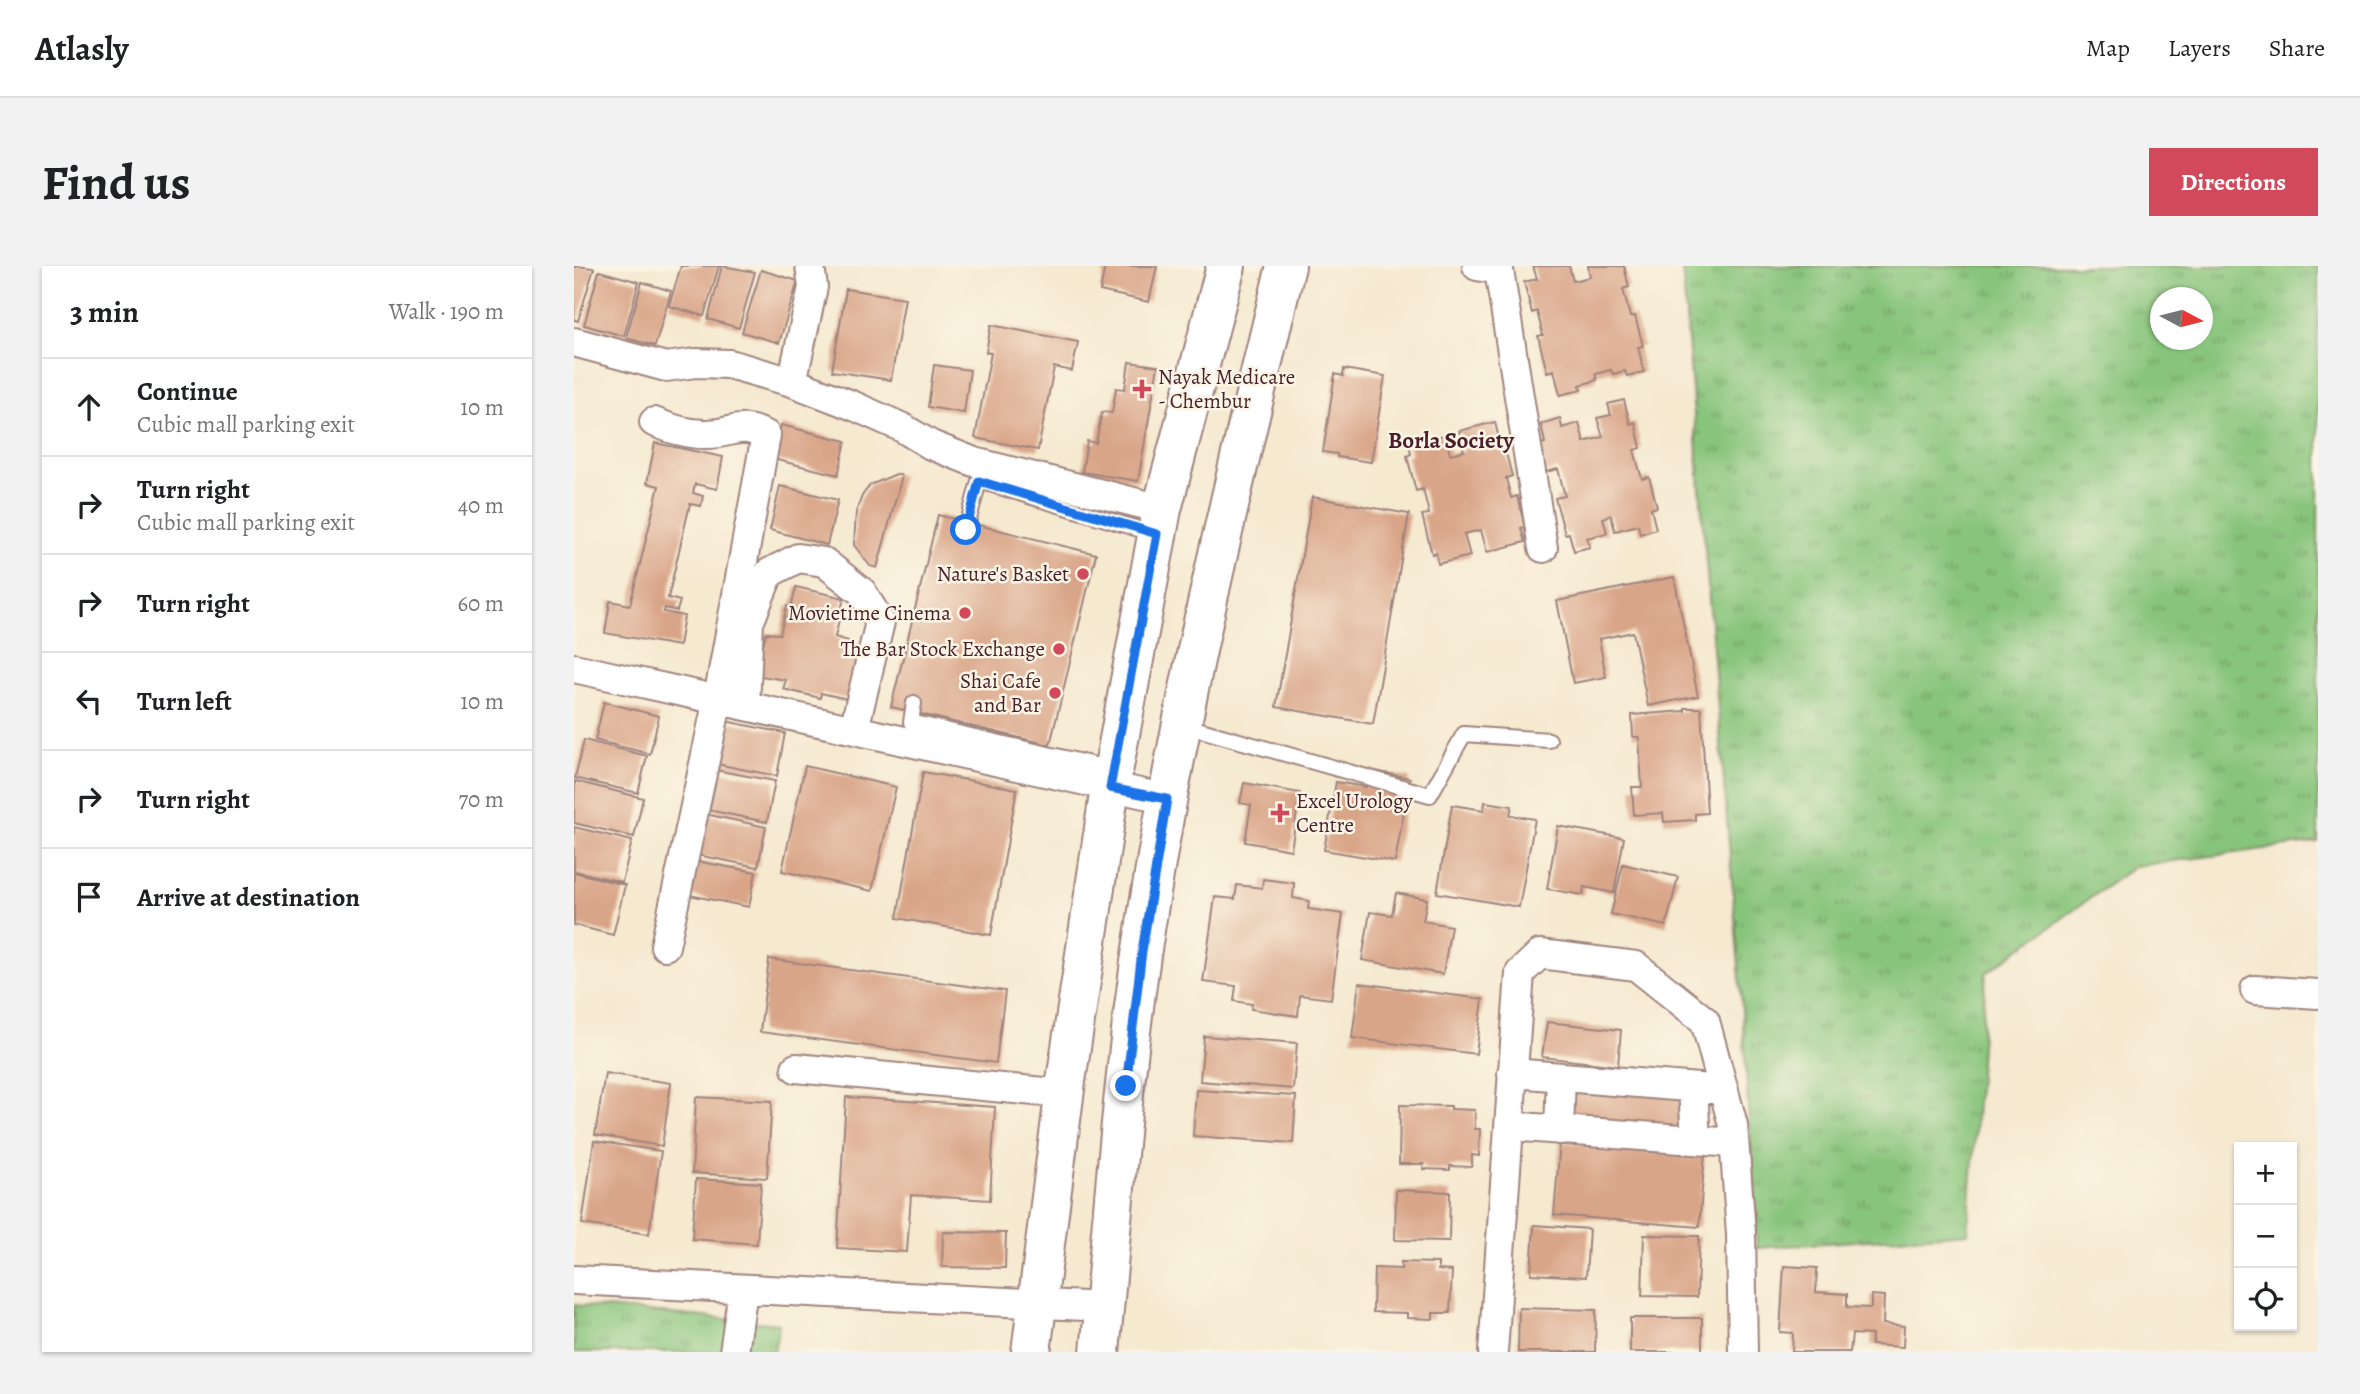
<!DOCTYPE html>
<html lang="en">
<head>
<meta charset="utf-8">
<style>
	:root { --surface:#fff; --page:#f2f2f2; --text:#202124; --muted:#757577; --line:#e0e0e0; --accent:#d1495b }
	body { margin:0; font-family:Alegreya,serif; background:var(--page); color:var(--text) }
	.controls { position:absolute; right:21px; bottom:21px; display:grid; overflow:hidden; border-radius:0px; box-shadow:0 2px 5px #0004 }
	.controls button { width:63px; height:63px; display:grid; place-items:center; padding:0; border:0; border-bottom:2px solid var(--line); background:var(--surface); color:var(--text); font:35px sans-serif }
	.compass { position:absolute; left:1576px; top:21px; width:63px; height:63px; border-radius:50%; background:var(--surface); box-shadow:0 2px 5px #0004; rotate:97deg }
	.stop { position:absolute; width:21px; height:21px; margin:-16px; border:5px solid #1a73e8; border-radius:50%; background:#fff }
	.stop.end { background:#1a73e8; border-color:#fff; box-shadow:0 2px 7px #0008 }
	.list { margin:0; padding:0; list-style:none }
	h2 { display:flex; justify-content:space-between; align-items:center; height:91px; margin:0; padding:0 28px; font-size:30px }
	h2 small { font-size:23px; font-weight:400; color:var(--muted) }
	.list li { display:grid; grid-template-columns:46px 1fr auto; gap:21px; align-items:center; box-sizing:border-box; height:98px; padding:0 28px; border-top:2px solid var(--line) }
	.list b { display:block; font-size:26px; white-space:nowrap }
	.list p { margin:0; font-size:23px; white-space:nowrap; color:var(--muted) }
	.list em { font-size:23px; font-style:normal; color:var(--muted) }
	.icon { flex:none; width:38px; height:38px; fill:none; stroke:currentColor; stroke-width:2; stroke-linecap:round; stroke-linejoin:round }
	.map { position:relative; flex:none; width:1744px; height:1086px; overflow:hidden; border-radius:0px }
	header { display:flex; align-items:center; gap:42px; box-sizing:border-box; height:98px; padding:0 35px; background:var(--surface); border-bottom:2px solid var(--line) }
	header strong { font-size:33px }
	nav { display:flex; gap:38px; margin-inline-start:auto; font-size:24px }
	.intro { display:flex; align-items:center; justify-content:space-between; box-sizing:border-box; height:168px; padding:0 42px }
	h1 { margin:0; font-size:49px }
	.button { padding:18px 32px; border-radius:0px; background:var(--accent); color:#fff; font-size:24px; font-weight:700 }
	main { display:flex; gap:42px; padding:0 42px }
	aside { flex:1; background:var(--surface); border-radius:0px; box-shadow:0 2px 5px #0004 }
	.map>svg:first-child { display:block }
	.grass { fill:url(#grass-tufts); stroke:#697253; stroke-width:2; fill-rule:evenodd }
	.building { fill:#d9a588 }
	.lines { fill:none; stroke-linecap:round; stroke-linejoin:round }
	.service-casing { stroke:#a0847e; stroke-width:18 }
	.minor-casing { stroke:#a0847e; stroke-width:32 }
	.secondary-casing { stroke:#a0847e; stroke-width:42 }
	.service { stroke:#fff; stroke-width:14 }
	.minor { stroke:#fff; stroke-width:28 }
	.secondary { stroke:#fff; stroke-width:38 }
	.route { stroke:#1a73e8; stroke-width:9 }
	.poi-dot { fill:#d1495b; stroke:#fcf5e5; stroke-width:2.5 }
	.labels { text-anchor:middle; stroke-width:5; stroke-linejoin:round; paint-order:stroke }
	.poi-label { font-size:21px; fill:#4a1f2b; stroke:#fcf5e5; text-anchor:end }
	.neighbourhood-label { font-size:23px; font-weight:bold; fill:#4a1f2b; stroke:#fcf5e5 }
</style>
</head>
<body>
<header>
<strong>Atlasly</strong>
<nav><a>Map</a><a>Layers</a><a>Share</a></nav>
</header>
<div class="intro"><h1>Find us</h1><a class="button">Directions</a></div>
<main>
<aside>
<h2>3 min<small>Walk · 190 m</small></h2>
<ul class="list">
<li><svg class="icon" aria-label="ahead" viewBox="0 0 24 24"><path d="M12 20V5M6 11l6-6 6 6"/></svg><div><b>Continue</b><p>Cubic mall parking exit</p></div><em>10 m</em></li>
<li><svg class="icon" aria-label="right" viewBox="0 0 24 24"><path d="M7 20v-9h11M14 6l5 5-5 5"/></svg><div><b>Turn right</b><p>Cubic mall parking exit</p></div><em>40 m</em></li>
<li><svg class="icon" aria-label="right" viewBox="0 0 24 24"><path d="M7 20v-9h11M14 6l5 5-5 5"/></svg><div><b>Turn right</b></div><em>60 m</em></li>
<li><svg class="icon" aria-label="left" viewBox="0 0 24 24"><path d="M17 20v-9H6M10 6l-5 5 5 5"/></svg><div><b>Turn left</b></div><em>10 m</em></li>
<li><svg class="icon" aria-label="right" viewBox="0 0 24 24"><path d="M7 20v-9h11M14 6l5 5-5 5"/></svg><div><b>Turn right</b></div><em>70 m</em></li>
<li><svg class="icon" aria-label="arrive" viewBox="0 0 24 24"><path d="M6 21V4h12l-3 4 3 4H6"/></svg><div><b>Arrive at destination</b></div></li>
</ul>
</aside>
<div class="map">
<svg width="1744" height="1086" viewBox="0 0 1744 1086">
	<defs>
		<pattern id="grass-tufts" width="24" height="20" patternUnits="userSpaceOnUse" patternTransform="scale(1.75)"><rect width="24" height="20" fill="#88c57b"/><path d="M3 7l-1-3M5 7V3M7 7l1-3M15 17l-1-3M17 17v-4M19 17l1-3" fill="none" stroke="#719f65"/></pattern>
	</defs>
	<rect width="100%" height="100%" fill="#fcf5e5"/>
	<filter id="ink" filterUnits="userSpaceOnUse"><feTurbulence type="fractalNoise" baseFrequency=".0143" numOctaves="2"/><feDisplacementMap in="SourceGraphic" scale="14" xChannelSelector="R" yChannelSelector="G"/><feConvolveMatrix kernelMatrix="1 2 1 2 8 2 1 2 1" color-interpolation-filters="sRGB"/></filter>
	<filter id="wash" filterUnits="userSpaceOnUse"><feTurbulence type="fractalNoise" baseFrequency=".00686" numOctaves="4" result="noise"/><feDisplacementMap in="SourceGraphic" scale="28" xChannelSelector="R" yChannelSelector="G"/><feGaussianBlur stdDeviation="1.57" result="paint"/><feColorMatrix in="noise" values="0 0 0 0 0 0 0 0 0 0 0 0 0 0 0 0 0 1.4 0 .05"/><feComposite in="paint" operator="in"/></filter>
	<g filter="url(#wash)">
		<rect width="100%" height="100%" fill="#f5e9d0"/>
		<path class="grass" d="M 1108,0 L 1744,0 L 1744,576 L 1561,600 L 1412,707 L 1394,967 L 1183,982 L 1167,726 ZM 1587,32 L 1629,32 L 1629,74 L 1587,74 Z
			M 0,1039 L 205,1058 L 200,1086 L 0,1086 Z"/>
		<g id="blocks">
			<path class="building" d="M 0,0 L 20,2 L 4,55 L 0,54 Z
				M 107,0 L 145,0 L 130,50 L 95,40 Z
				M 148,0 L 181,6 L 165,62 L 134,53 Z
				M 531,0 L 583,0 L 575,36 L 526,25 Z
				M 959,0 L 995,0 L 999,15 L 1016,11 L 1014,0 L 1050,0 L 1055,21 L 1049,23 L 1056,51 L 1061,50 L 1069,80 L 1064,81 L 1070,106 L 1053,110 L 1051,105 L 1039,108 L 1037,104 L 1021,108 L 1023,114 L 1006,119 L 1007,124 L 986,129 L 980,104 L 973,106 L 964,70 L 969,69 L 963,45 L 958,47 L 950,16 L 963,13 Z
				M 187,4 L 224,15 L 205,77 L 168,66 Z
				M 25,5 L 65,16 L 50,70 L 10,59 Z
				M 68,16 L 97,25 L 81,80 L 52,72 Z
				M 272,23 L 331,32 L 317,114 L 258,105 Z
				M 417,59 L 504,76 L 498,105 L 480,101 L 464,184 L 401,172 L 417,87 L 412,86 Z
				M 555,96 L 584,100 L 564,215 L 508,206 L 513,175 L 522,177 L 528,146 L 538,147 L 542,122 L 551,123 Z
				M 360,99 L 396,104 L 390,147 L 354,141 Z
				M 770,103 L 811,110 L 797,196 L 763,191 L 763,188 L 749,186 L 761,108 L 769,110 Z
				M 1050,134 L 1056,158 L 1061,156 L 1067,182 L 1060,184 L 1068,213 L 1075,211 L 1083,241 L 1077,243 L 1082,263 L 1066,268 L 1064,259 L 1041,265 L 1037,249 L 1029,252 L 1033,267 L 1013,272 L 1016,281 L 1000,285 L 995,267 L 991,268 L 981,232 L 991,230 L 984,203 L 972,206 L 966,178 L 971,177 L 967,158 L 986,152 L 988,162 L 1005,157 L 1010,176 L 1029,171 L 1023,152 L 1037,149 L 1034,138 Z
				M 921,156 L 925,173 L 928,172 L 938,210 L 932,212 L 937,232 L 943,230 L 951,261 L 947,262 L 951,276 L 913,286 L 907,264 L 890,268 L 896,290 L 864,298 L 862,287 L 858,288 L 848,249 L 855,248 L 849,223 L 842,225 L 833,190 L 837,188 L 835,178 L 871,169 L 876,188 L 890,185 L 885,165 Z
				M 207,159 L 272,175 L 264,209 L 199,193 Z
				M 81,177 L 149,191 L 143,223 L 121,218 L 119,227 L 129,230 L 127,240 L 116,238 L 94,332 L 106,335 L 103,345 L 91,342 L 90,346 L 110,350 L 105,380 L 31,367 L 36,335 L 56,339 L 85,220 L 73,217 Z
				M 322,208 L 328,210 L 303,302 L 296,300 L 280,279 L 282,246 L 288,230 L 296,219 Z
				M 206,220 L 264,234 L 253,279 L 196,264 Z
				M 738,231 L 835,248 L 799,458 L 702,441 Z
				M 364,249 L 522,288 L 476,479 L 317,441 Z
				M 1100,311 L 1124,430 L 1074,440 L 1059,366 L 1025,373 L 1032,411 L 999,417 L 983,335 Z
				M 222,321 L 270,332 L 261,371 L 274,375 L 270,390 L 288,394 L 273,433 L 247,427 L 246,432 L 209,423 L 212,414 L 181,409 L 192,367 L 206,368 L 213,340 L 217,341 Z
				M 30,436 L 85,450 L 76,488 L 21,474 Z
				M 1111,442 L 1127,442 L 1133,547 L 1121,548 L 1121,554 L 1090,556 L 1089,547 L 1060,549 L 1058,521 L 1068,521 L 1065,471 L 1059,471 L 1058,449 L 1111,445 Z
				M 151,455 L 211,467 L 203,510 L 142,498 Z
				M 10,474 L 73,490 L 64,527 L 1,512 Z
				M 231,500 L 322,521 L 298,625 L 208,605 Z
				M 141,504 L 201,515 L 193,556 L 134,544 Z
				M 795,504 L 836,512 L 821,596 L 750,584 L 762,516 L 792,521 Z
				M 349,506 L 443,523 L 417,669 L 323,652 Z
				M 1,515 L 69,532 L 60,571 L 0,557 Z
				M 670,517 L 726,527 L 717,584 L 671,576 L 677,539 L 666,537 Z
				M 911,536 L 938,540 L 936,549 L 961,553 L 945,641 L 863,627 L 878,539 L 910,544 Z
				M 131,548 L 192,561 L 184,601 L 123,589 Z
				M 984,560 L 1050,572 L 1040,627 L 1010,621 L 1009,629 L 973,623 Z
				M 0,561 L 58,575 L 48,616 L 0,605 Z
				M 122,595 L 182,606 L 175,641 L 115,629 Z
				M 1049,598 L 1104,611 L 1092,660 L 1037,648 Z
				M 0,606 L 51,619 L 39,669 L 0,659 Z
				M 689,613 L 720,617 L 719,632 L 735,635 L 734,643 L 769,648 L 757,733 L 726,729 L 724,750 L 677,743 L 678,738 L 660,735 L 662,720 L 629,716 L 641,631 L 661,633 L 663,619 L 688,622 Z
				M 822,627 L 853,633 L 849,655 L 877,660 L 869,708 L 788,694 L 796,646 L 818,649 Z
				M 195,693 L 431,725 L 422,797 L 186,766 Z
				M 785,717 L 909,733 L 902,788 L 778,772 Z
				M 973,756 L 1047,764 L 1044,800 L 968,791 Z
				M 630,770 L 723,777 L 719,823 L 626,815 Z
				M 31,807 L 97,817 L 88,880 L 21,869 Z
				M 622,824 L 722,830 L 719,877 L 619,870 Z
				M 992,825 L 1107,830 L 1119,870 L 989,859 Z
				M 122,831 L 198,835 L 193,912 L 118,907 Z
				M 272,831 L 421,841 L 416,934 L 337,929 L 333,986 L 263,982 Z
				M 826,839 L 877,840 L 877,843 L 901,844 L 901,863 L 906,863 L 905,890 L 898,889 L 898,901 L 876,900 L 876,904 L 849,903 L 850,898 L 825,898 Z
				M 20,875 L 87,885 L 75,968 L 8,958 Z
				M 986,876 L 1131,888 L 1125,961 L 980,949 Z
				M 122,913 L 187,917 L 183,978 L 118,973 Z
				M 822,924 L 876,926 L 875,975 L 821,974 Z
				M 960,959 L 1015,963 L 1012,1011 L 957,1008 Z
				M 369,966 L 432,967 L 431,1002 L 368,1001 Z
				M 1070,969 L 1125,970 L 1123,1031 L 1068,1030 Z
				M 827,996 L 864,997 L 864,1004 L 878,1005 L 876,1047 L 859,1047 L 859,1053 L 833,1052 L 833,1047 L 799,1046 L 800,1002 L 827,1003 Z
				M 1210,1000 L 1243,1002 L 1242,1026 L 1273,1028 L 1273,1041 L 1297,1042 L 1297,1029 L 1310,1030 L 1309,1058 L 1330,1060 L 1329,1081 L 1297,1079 L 1298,1069 L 1278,1068 L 1276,1086 L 1218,1086 L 1219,1067 L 1206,1066 Z
				M 945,1042 L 1022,1044 L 1021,1086 L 944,1086 Z
				M 1056,1052 L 1128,1052 L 1128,1086 L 1056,1086 Z"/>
		</g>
	</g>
	<g filter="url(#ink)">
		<use href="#blocks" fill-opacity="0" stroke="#a0847e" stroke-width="2"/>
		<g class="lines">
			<g class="service-casing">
				<path id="service" d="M 392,264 L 405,215 L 581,268
					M 340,437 L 337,456 L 538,503
					M 609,459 L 856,529 L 890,468 L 975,474"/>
			</g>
			<g class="minor-casing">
				<path id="minor" d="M 903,0 L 925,4 L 969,282
					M 0,76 L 92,101 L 122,97 L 155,98 L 218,116 L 280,140 L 327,161 L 357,179 L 400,196 L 588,243
					M 218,116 L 239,21 L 236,0
					M 80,156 C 97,163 115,169 134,168 C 161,167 164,156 192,169 L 144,433 L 91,680
					M 0,402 L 593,533
					M 171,439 L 175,357 L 195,307 L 224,292 L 250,296 L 288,326 L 306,356 L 280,463
					M 1681,724 L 1744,728
					M 222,802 L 491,828
					M 938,807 L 1150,824
					M 1119,822 L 1122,874
					M 935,860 L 1160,877
					M 985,864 L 987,811
					M 0,1014 L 530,1041
					M 160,1086 L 169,1024
					M 919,1086 L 946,707 L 966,688 L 1062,700 L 1131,755 L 1159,859 L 1167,968 L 1169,1086"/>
			</g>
			<g class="secondary-casing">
				<path id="secondary" d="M 457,1086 L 492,815 L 536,522 L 588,243 L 652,0
					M 526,1086 C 539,952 548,817 568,683 C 603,453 657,226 712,0"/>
			</g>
			<use href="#service" class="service"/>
			<use href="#minor" class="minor"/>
			<use href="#secondary" class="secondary"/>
		</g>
	</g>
	<g class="lines" filter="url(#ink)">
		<path class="route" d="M 392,264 L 405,215 L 583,268 L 536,522 L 593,533 L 568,685 L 552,820"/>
	</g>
	<g class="poi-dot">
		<path d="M564.5 112.5h7v7h7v7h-7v7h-7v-7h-7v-7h7z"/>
		<circle cx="509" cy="308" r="7"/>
		<circle cx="391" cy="347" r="7"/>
		<circle cx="485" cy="383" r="7"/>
		<circle cx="481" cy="427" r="7"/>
		<path d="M702.5 536.5h7v7h7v7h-7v7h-7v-7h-7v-7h7z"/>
	</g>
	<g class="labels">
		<g class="poi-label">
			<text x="584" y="118" text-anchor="start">Nayak Medicare<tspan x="584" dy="24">- Chembur</tspan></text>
			<text x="495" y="315">Nature's Basket</text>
			<text x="377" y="354">Movietime Cinema</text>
			<text x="471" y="390">The Bar Stock Exchange</text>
			<text x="467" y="422">Shai Cafe<tspan x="467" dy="24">and Bar</tspan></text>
			<text x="722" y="542" text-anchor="start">Excel Urology<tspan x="722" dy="24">Centre</tspan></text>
		</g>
		<g class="neighbourhood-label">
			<text x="877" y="182">Borla Society</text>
		</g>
	</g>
</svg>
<div class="controls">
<button>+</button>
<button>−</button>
<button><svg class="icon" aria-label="locate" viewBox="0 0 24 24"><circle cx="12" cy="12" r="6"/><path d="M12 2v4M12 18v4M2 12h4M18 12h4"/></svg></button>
</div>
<svg class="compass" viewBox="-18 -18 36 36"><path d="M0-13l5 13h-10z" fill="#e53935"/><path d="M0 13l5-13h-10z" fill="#757577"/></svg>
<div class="stop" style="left:392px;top:264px"></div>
<div class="stop end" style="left:552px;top:820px"></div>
</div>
</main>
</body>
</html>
